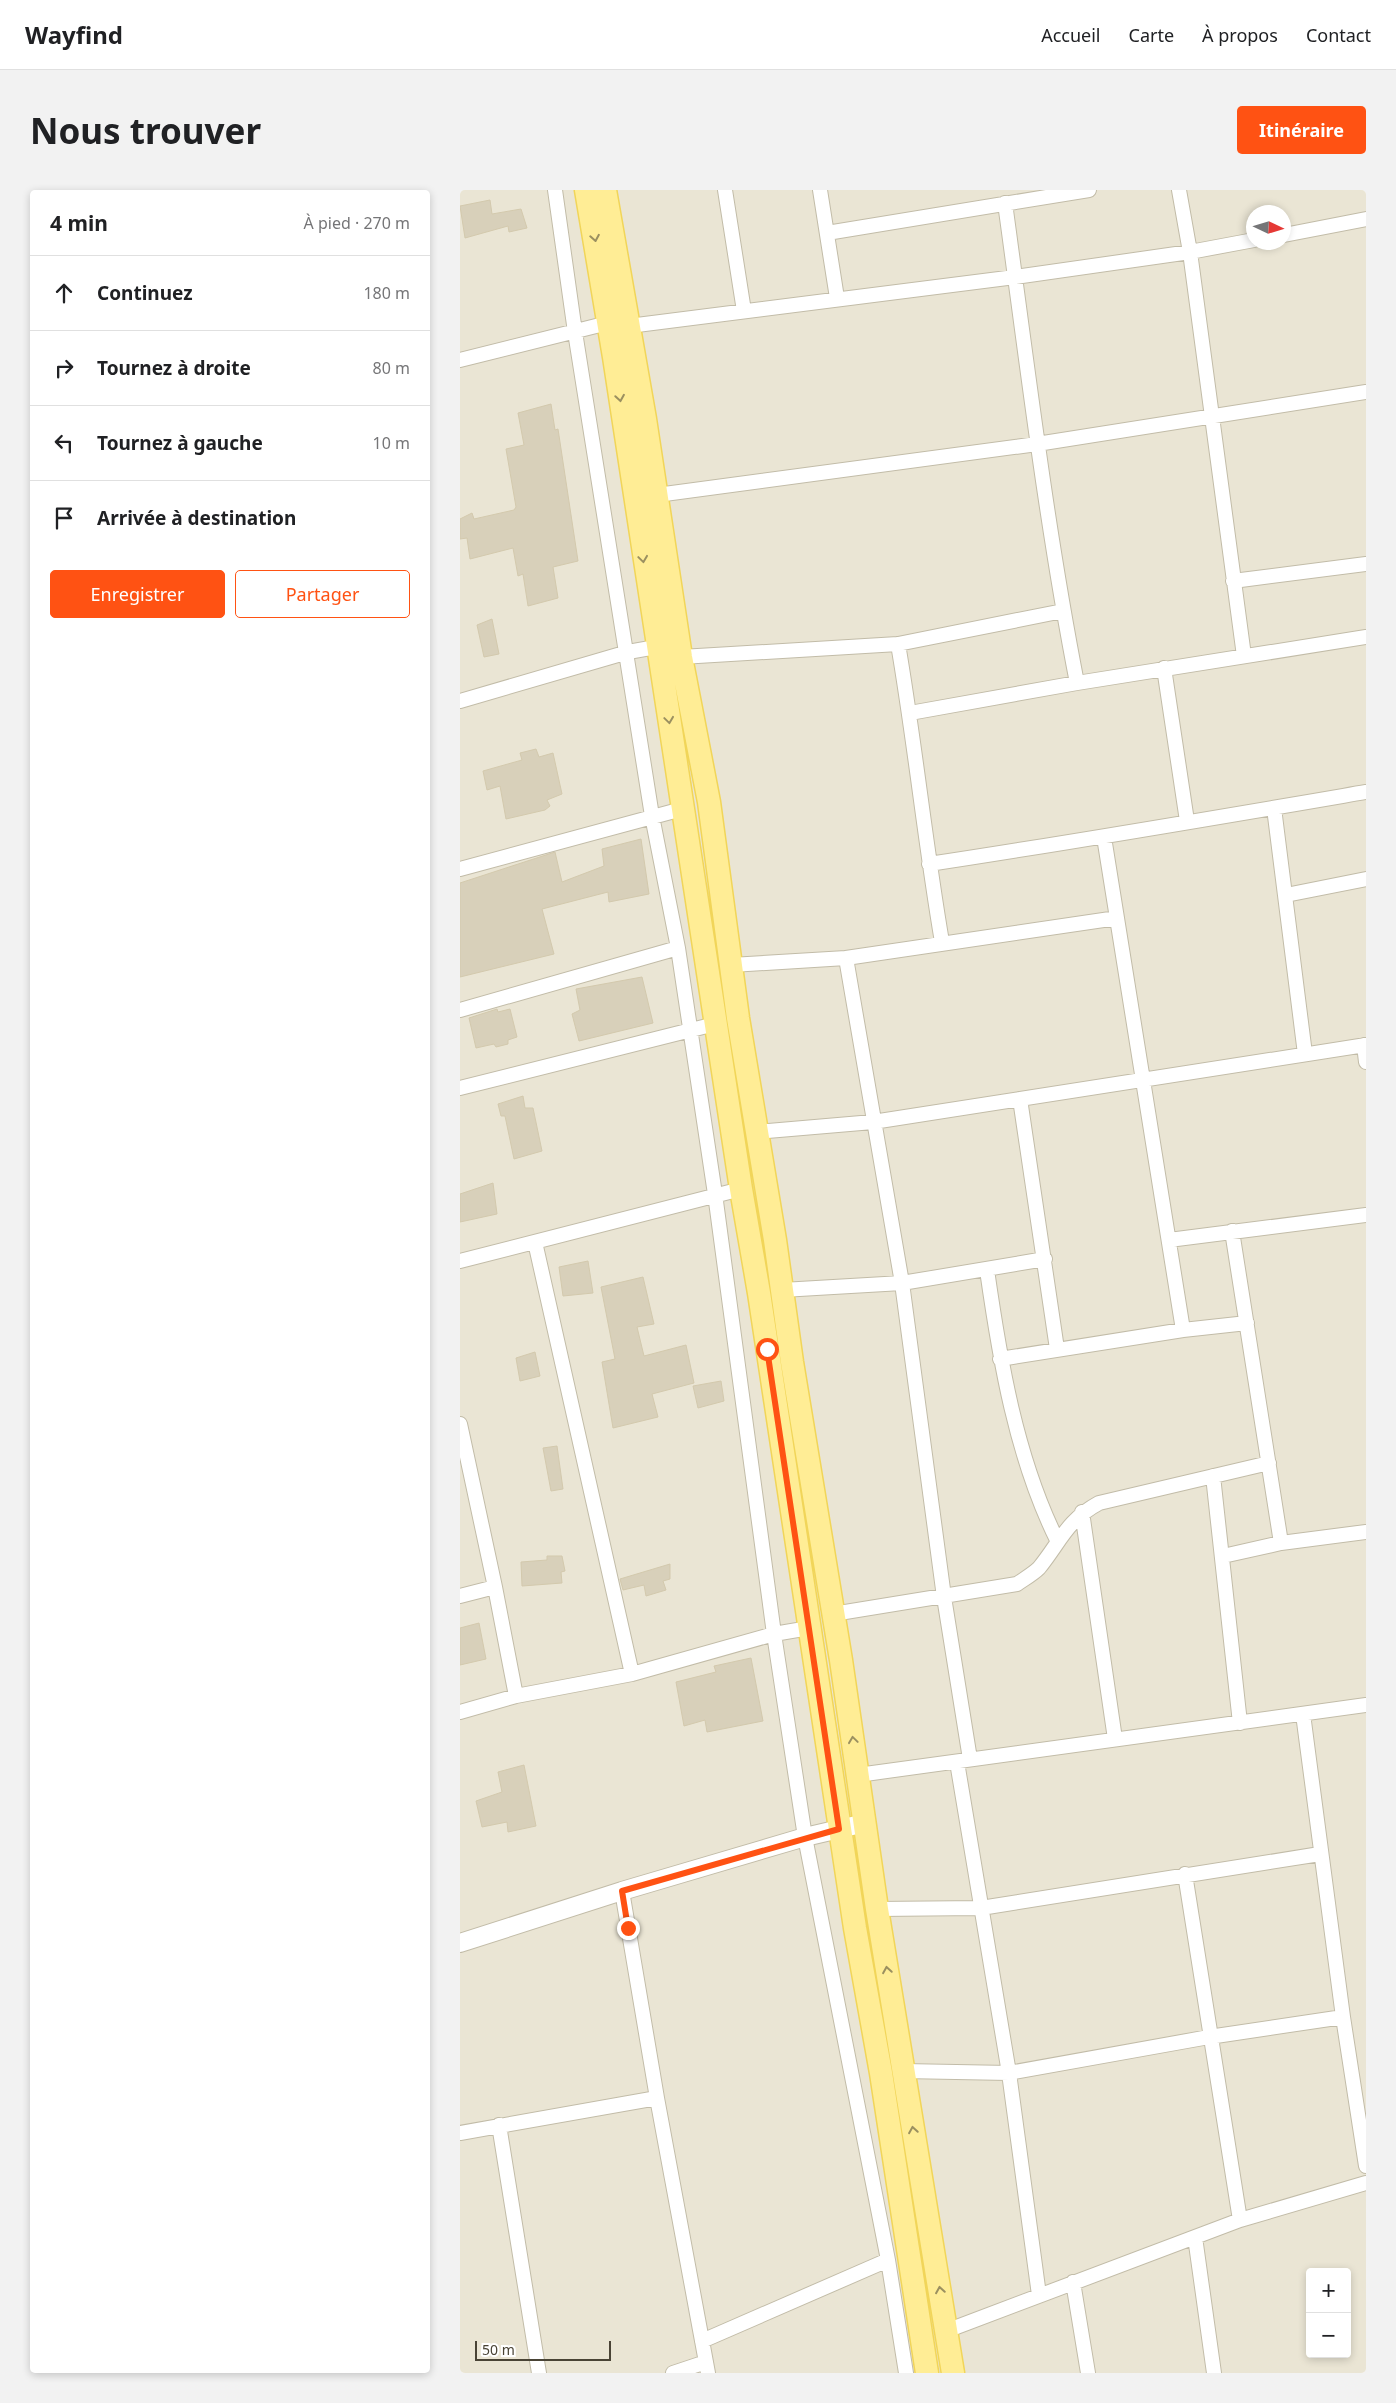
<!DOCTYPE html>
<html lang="fr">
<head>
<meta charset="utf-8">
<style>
	:root { --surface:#fff; --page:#f2f2f2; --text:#202124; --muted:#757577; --line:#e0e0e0; --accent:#ff5213 }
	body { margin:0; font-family:"Noto Sans",sans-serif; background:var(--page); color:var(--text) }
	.controls { position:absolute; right:15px; bottom:15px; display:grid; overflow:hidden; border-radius:5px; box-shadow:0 2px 8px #0003 }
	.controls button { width:45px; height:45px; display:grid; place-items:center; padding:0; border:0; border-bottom:1px solid var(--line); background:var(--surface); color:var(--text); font:25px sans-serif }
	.compass { position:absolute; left:786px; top:15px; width:45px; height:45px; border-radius:50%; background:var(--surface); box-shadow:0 2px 8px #0003; rotate:94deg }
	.scale { position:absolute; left:15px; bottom:12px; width:136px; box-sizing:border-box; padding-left:5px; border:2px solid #494335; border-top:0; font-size:14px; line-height:18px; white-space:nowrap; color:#494335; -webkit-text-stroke:4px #fff; paint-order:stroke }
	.stop { position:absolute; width:15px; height:15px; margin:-11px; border:4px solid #ff5213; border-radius:50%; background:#fff }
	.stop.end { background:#ff5213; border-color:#fff; box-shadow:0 1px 5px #0008 }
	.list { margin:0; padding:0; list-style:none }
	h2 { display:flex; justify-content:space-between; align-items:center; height:65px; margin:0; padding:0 20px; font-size:21px }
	h2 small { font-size:16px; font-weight:400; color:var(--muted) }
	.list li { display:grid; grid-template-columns:32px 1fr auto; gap:15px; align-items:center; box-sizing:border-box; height:75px; padding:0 20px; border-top:1px solid var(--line) }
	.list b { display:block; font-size:19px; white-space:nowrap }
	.list em { font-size:16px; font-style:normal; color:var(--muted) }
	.actions { display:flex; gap:10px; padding:15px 20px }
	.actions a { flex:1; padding:11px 0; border:1px solid var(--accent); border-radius:5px; text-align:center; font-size:18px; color:var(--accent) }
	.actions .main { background:var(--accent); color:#fff }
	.icon { flex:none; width:28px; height:28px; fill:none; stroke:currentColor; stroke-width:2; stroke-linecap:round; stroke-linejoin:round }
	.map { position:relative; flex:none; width:906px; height:2183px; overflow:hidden; border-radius:5px }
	header { display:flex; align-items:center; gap:30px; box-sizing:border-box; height:70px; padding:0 25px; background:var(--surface); border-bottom:1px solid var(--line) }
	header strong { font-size:24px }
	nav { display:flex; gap:28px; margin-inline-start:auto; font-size:18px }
	.intro { display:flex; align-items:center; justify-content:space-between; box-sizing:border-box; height:120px; padding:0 30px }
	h1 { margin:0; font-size:35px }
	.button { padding:12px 22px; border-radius:5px; background:var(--accent); color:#fff; font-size:18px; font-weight:700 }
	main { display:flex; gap:30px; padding:0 30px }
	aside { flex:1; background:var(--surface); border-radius:5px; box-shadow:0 2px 8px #0003 }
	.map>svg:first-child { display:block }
	.residential { fill:#eae5d4; fill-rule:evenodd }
	.building { fill:#d8d0ba; stroke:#d3c9ad }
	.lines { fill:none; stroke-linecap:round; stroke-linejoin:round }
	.minor-casing { stroke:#c2bca8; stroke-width:16 }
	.tertiary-casing { stroke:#c2bca8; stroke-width:20 }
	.primary-casing { stroke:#f1d559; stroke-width:25 }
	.minor { stroke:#fff; stroke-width:14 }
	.tertiary { stroke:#fff; stroke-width:18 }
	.primary { stroke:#ffed95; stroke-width:22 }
	.oneway { stroke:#9b9060 }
	.route { stroke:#ff5213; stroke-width:6 }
</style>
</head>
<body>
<header>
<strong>Wayfind</strong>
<nav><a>Accueil</a><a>Carte</a><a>À propos</a><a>Contact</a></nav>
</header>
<div class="intro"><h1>Nous trouver</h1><a class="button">Itinéraire</a></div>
<main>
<aside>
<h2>4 min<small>À pied · 270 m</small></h2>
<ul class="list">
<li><svg class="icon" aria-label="ahead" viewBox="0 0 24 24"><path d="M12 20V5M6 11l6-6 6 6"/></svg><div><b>Continuez</b></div><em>180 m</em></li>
<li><svg class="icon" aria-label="right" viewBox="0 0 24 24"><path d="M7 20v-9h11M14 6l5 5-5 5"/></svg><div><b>Tournez à droite</b></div><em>80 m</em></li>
<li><svg class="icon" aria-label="left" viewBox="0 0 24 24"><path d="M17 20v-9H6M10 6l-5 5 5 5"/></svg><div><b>Tournez à gauche</b></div><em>10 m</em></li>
<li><svg class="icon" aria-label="arrive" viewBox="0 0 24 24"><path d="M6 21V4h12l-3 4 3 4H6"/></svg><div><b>Arrivée à destination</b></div></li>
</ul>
<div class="actions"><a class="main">Enregistrer</a><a>Partager</a></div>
</aside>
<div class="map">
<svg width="906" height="2183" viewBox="0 0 906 2183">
	<rect width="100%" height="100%" fill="#f5f2e6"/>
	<path class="residential" d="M 0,0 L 906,0 L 906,2183 L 0,2183 ZM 794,22 L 824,22 L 824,52 L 794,52 ZM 850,2082 L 887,2082 L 887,2164 L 850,2164 Z"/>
	<path class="building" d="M 30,10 L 32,24 L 61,19 L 67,38 L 49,42 L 48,36 L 5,48 L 0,16 Z
		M 91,214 L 95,240 L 98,239 L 118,371 L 93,377 L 98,408 L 68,416 L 63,384 L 58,386 L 53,358 L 10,369 L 7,348 L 0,349 L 0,329 L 12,323 L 14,329 L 54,320 L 56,317 L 46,259 L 64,255 L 58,223 Z
		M 32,429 L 39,464 L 24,467 L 17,435 Z
		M 76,559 L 79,567 L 93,563 L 102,604 L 87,610 L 90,616 L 85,620 L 46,629 L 40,596 L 27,600 L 23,581 L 62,570 L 60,563 Z
		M 181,649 L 189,704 L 149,712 L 148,702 L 82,719 L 94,764 L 0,787 L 0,693 L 95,662 L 102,692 L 144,676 L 142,659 Z
		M 182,787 L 193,833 L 119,851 L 112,824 L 120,820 L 116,799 Z
		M 37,819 L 38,822 L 50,819 L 57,847 L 48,850 L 48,854 L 36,857 L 34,854 L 16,858 L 9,828 Z
		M 63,906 L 65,918 L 73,918 L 82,961 L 54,969 L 45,926 L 41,926 L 38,914 Z
		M 33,993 L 37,1024 L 0,1032 L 0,1004 Z
		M 128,1071 L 133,1103 L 103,1106 L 99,1077 Z
		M 183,1087 L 194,1134 L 177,1137 L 184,1166 L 226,1155 L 234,1193 L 192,1204 L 198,1227 L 153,1238 L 142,1172 L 155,1169 L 141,1097 Z
		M 75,1162 L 80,1186 L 60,1191 L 56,1168 Z
		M 261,1191 L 264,1211 L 238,1218 L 233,1196 Z
		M 97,1256 L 103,1299 L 91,1301 L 83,1258 Z
		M 87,1366 L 102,1366 L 105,1381 L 101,1382 L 102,1393 L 62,1396 L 61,1372 L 87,1370 Z
		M 210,1374 L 210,1389 L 203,1391 L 206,1400 L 186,1406 L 184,1395 L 163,1400 L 160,1389 Z
		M 19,1433 L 26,1469 L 0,1475 L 0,1438 Z
		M 291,1468 L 303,1531 L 247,1542 L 245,1530 L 224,1536 L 216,1492 L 256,1482 L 254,1476 Z
		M 64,1575 L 76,1636 L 48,1642 L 47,1632 L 22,1637 L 16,1611 L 42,1602 L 38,1582 Z"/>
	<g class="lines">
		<g class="minor-casing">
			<path id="minor" d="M 95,0 L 115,142 L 192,626 L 218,758 L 255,1004 L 314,1444 L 345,1647 L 428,2070 L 446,2183
				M 265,0 L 284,121
				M 360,0 L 377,108
				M 719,0 L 730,62 L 784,466
				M 545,13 C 567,173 586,334 617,493
				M 367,43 L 629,0
				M 824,45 L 906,29
				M 169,136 L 555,87 L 730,62 L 794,50
				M 0,170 L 148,133
				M 197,305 L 577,254 L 906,202
				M 773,391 L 906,374
				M 438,454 C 455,553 465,653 482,752
				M 221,467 L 438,454 L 603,421
				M 704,478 L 727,631
				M 0,511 L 168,462 L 196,457
				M 450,523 L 617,493 L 906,447
				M 814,618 L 845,864
				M 644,647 L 723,1140
				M 469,674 C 615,652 760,627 906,602
				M 0,679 L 222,619
				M 826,705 L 906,689
				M 386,768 L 442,1093 L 484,1407 L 510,1569
				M 271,775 L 386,768 L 657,728
				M 0,820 L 218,758
				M 904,855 L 906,872
				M 0,898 L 255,834
				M 560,909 L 597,1159
				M 297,942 L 413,932 L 906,855
				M 772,1041 L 821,1353
				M 709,1050 L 906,1025
				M 75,1052 L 172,1484
				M 0,1071 L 281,999
				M 527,1080 C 540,1171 556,1267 597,1350
				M 322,1100 L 442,1093 L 585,1069
				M 540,1169 L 723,1140 L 787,1133
				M 0,1234 L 35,1397 L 56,1506
				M 753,1286 L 780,1533
				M 622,1322 L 655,1549
				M 763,1366 L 821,1353 L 906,1342
				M 0,1406 L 35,1397
				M 373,1424 L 557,1394 C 564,1389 573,1384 579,1378 C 601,1351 606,1331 639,1313 L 809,1273
				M 0,1522 L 56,1506 L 172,1484 L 314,1444 L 349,1438
				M 843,1524 L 883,1827 L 906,1976
				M 497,1572 L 549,1883 L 579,2105
				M 398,1585 L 906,1515
				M 725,1684 L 780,2030
				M 162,1701 L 197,1908 L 248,2183
				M 417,1719 L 521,1718 L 860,1664
				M 443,1881 L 549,1883 L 749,1847 L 883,1827
				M 39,1935 L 79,2183
				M 0,1943 L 197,1908
				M 735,2047 L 754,2183
				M 613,2092 L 628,2183
				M 486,2141 L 780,2030 L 906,1993
				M 242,2151 L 428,2070
				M 213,2183 L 246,2172"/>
		</g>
		<g class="tertiary-casing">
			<path id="tertiary" d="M 0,1753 L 162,1701 L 345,1647 L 405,1633"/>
		</g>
		<g class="primary-casing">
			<path id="primary" d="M 126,0 L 154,167 L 281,999 L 299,1103 L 395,1738 L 421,1883 L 467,2183
				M 145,0 L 185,229 L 221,467 L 249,612 L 278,828 L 315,1050 L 332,1172 L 381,1470 L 417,1719 L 493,2183"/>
		</g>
		<use href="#minor" class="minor"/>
		<use href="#tertiary" class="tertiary"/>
		<use href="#primary" class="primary"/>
	</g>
	<defs><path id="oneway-chevron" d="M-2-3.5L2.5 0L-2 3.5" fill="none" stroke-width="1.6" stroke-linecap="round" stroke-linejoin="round" transform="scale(1.25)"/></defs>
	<g class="oneway">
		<use href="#oneway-chevron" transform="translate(135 48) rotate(80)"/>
		<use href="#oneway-chevron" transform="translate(160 208) rotate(81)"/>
		<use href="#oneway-chevron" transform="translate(183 369) rotate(82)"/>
		<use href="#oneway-chevron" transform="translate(209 530) rotate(82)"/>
		<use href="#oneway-chevron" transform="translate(393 1550) rotate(-98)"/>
		<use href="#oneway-chevron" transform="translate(427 1780) rotate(-99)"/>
		<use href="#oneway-chevron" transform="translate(453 1940) rotate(-99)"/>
		<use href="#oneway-chevron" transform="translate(480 2100) rotate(-99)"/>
	</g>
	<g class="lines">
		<path class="route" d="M 168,1738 L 162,1701 L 379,1639 L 307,1159"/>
	</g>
</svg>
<div class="controls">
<button>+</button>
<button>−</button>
</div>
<svg class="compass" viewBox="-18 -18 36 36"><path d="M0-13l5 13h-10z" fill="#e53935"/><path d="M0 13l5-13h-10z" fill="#757577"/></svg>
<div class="scale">50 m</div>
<div class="stop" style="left:307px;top:1159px"></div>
<div class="stop end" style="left:168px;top:1738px"></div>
</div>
</main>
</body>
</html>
